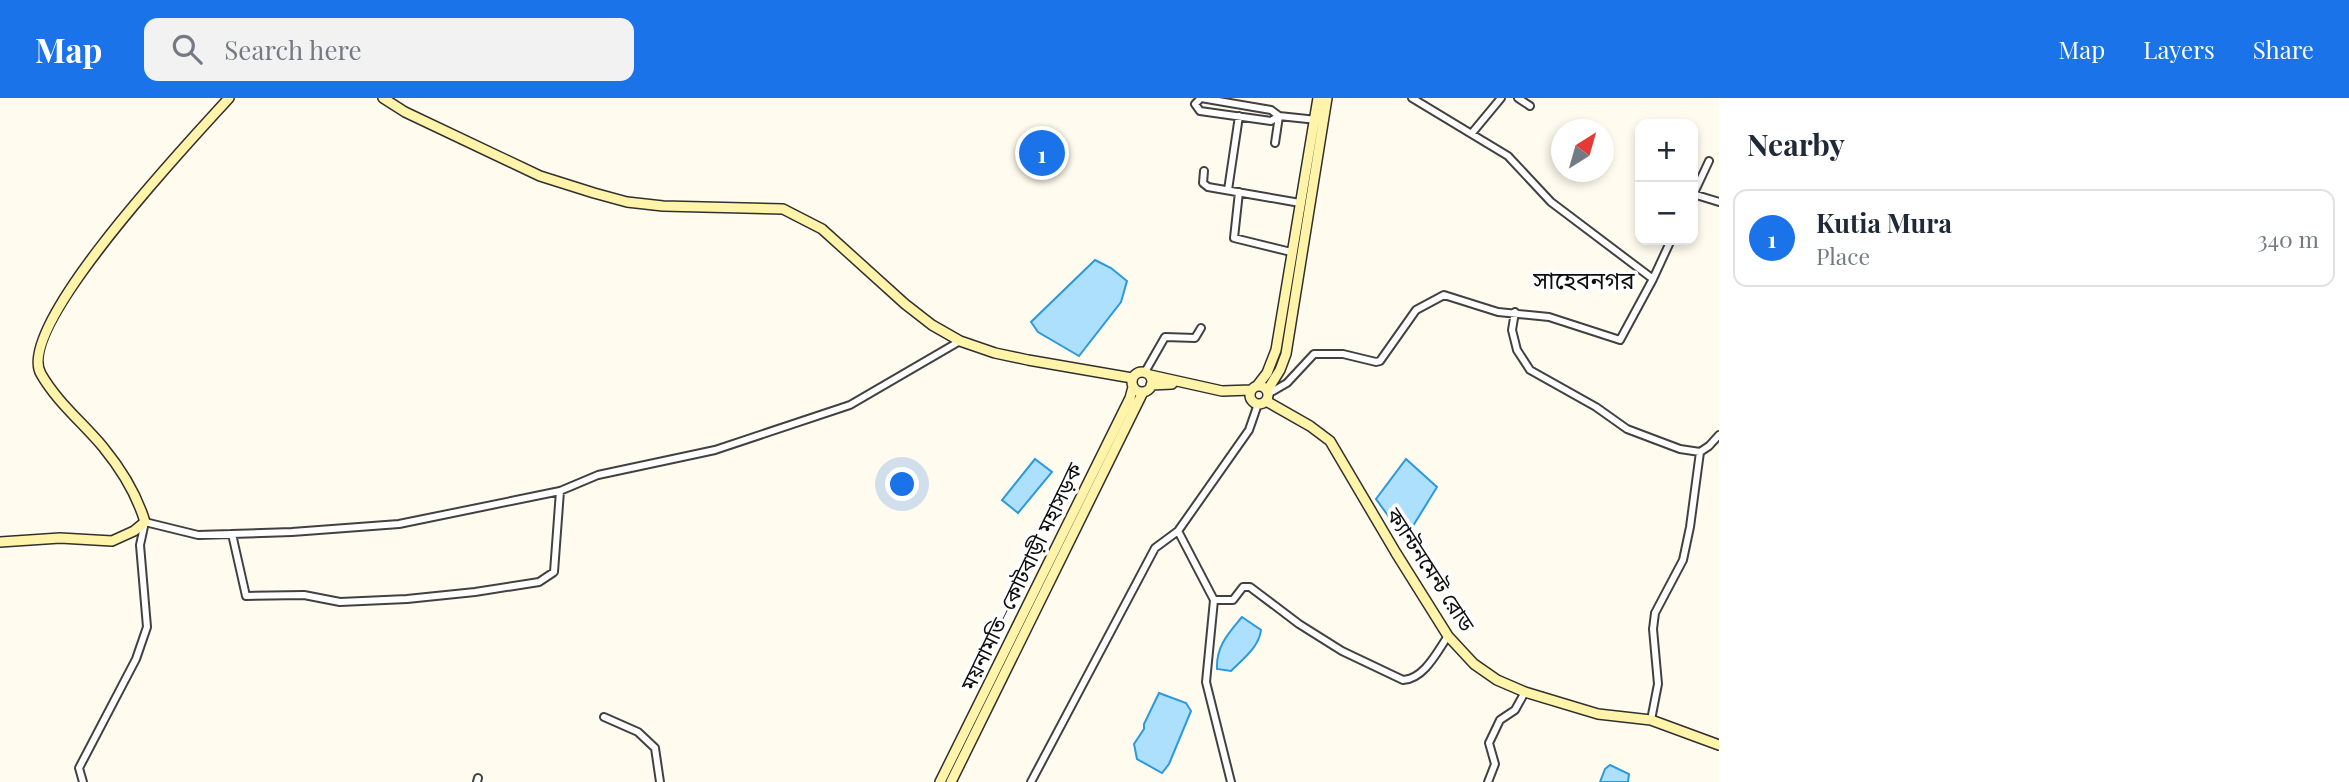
<!DOCTYPE html>
<html lang="en">
<head>
<meta charset="utf-8">
<style>
	:root { --surface:#fff; --page:#f2f2f3; --text:#1f2937; --muted:#747a83; --line:#e0e1e3; --accent:#1a73e8 }
	body { margin:0; font-family:"Playfair Display","Noto Sans Bengali",serif; background:var(--page); color:var(--text) }
	.controls { position:absolute; right:21px; top:21px; display:grid; overflow:hidden; border-radius:14px; box-shadow:0 4px 10px #0003 }
	.controls button { width:63px; height:63px; display:grid; place-items:center; padding:0; border:0; border-bottom:2px solid var(--line); background:var(--surface); color:var(--text); font:35px sans-serif }
	.compass { position:absolute; left:1551px; top:21px; width:63px; height:63px; border-radius:50%; background:var(--surface); box-shadow:0 4px 10px #0003; rotate:37deg }
	.you { position:absolute; left:903px; top:387px; width:24px; height:24px; margin:-18px; border:5px solid #fff; border-radius:50%; background:#1a73e8; box-shadow:0 0 0 10px #1a73e833 }
	.badge { display:grid; place-items:center; width:46px; height:46px; border-radius:50%; background:var(--accent); color:#fff; font-size:23px; font-weight:700 }
	.pin { position:absolute; translate:-50% -50%; border:4px solid #fff; box-shadow:0 2px 7px #0006 }
	.list { margin:0; padding:0; list-style:none }
	h2 { display:flex; justify-content:space-between; align-items:center; height:91px; margin:0; padding:0 28px; font-size:30px }
	h2 small { font-size:23px; font-weight:400; color:var(--muted) }
	.list li { display:grid; grid-template-columns:46px 1fr auto; gap:21px; align-items:center; box-sizing:border-box; height:98px; margin:0 14px 14px; padding:0 14px; border:2px solid var(--line); border-radius:14px }
	.list b { display:block; font-size:26px; white-space:nowrap }
	.list p { margin:0; font-size:23px; white-space:nowrap; color:var(--muted) }
	.list em { font-size:23px; font-style:normal; color:var(--muted) }
	.icon { flex:none; width:38px; height:38px; fill:none; stroke:currentColor; stroke-width:2; stroke-linecap:round; stroke-linejoin:round }
	.map { position:relative; flex:none; width:1719px; height:684px; overflow:hidden }
	header { display:flex; align-items:center; gap:42px; box-sizing:border-box; height:98px; padding:0 35px; background:var(--accent); color:#fff }
	header strong { font-size:33px }
	nav { display:flex; gap:38px; margin-inline-start:auto; font-size:24px }
	.search { width:490px; height:63px; background:var(--page); display:flex; align-items:center; gap:18px; box-sizing:border-box; padding:0 24px; border-radius:14px; color:var(--muted); font-size:26px }
	main { display:flex }
	aside { flex:1; background:var(--surface) }
	.map>svg:first-child { display:block }
	.water { fill:#ace0fd; stroke:#2b99dc; stroke-width:2 }
	.lines { fill:none; stroke-linecap:round; stroke-linejoin:round }
	.street-casing { stroke:#414141; stroke-width:10 }
	.secondary-casing { stroke:#303030; stroke-width:12 }
	.street { stroke:#fff; stroke-width:6 }
	.secondary { stroke:#fff4a9; stroke-width:9 }
	.labels { text-anchor:middle; stroke-width:7; stroke-linejoin:round; paint-order:stroke }
	.street-label { font-size:21px; fill:#0e0e0e; stroke:#fff }
	.quarter-label { font-size:24px; fill:#0e0e0e; stroke:#fff }
</style>
</head>
<body>
<header>
<strong>Map</strong>
<div class="search"><svg class="icon" aria-label="search" viewBox="0 0 24 24"><circle cx="10" cy="10" r="6"/><path d="M15 15l6 6"/></svg>Search here</div>
<nav><a>Map</a><a>Layers</a><a>Share</a></nav>
</header>
<main>
<div class="map">
<svg width="1719" height="684" viewBox="0 0 1719 684">
	<rect width="100%" height="100%" fill="#fffbee"/>
	<path class="water" d="M 1095,162 L 1111,170 L 1127,183 L 1121,204 L 1079,258 L 1038,234 L 1031,224 Z
		M 1035,361 L 1052,374 L 1018,415 L 1002,402 Z
		M 1406,361 L 1437,389 L 1405,441 L 1376,401 Z
		M 1242,519 L 1261,532 C 1259,549 1243,561 1231,573 L 1217,571 C 1216,548 1228,536 1242,519 Z
		M 1159,595 L 1186,605 L 1191,613 L 1169,666 L 1162,675 L 1137,661 L 1134,646 L 1144,631 L 1144,626 Z
		M 1610,667 L 1629,676 L 1628,684 L 1600,684 L 1605,671 Z"/>
	<g class="lines">
		<g class="street-casing">
			<path id="street" d="M 1412,0 L 1508,58 L 1551,104 L 1653,181 L 1671,142
				M 1518,0 L 1530,8
				M 1279,18 L 1271,12 L 1201,0 L 1195,6 L 1200,13 L 1271,23 L 1279,18 L 1317,22
				M 1472,35 L 1501,0
				M 1275,45 L 1279,18
				M 1204,73 L 1203,85 L 1208,89 L 1300,105
				M 1228,92 L 1239,18
				M 1239,94 L 1234,140 L 1291,154
				M 1694,95 L 1709,63
				M 1693,96 L 1719,104
				M 1515,214 L 1512,232 L 1517,252 L 1530,272 L 1596,309 L 1627,331 L 1680,351 L 1700,354 L 1709,348 L 1719,337
				M 1145,274 L 1165,239 L 1195,240 L 1201,230
				M 1268,296 L 1287,285 L 1314,256 L 1343,256 L 1376,264 L 1380,263 L 1416,212 L 1444,197 L 1498,214 L 1549,219 L 1620,242 L 1653,181
				M 232,436 L 246,498 L 304,497 L 340,504 L 407,501 L 475,494 L 539,484 L 554,474 L 560,393
				M 1214,502 L 1233,502 L 1243,489 L 1250,489 L 1299,526 L 1342,553 L 1403,582 C 1424,581 1437,554 1448,538
				M 604,619 L 638,634 L 655,650 L 660,684
				M 1651,622 L 1658,586 L 1653,531 L 1655,515 L 1683,462 L 1690,429 L 1700,354
				M 83,684 L 79,670 L 136,561 L 147,529 L 140,447 L 145,424 L 198,437 L 292,434 L 399,426 L 560,393 L 598,377 L 715,352 L 850,307 L 960,243
				M 477,684 L 478,680
				M 1031,684 L 1155,450 L 1178,433
				M 1231,684 L 1206,584 L 1214,502 L 1178,433 L 1249,332 L 1258,306
				M 1488,684 L 1495,666 L 1489,645 L 1500,622 L 1515,612 L 1525,594"/>
		</g>
		<g class="secondary-casing">
			<path id="secondary" d="M 383,0 L 405,14 L 540,78 L 594,95 L 627,104 L 663,108 L 783,111 L 822,131 L 905,206 L 932,227 L 960,243 L 995,255 L 1028,262 L 1132,280
				M1132 284a10 10 0 1 1 20 0a10 10 0 1 1-20 0Z
				M 1150,277 L 1222,293 L 1251,292
				M 1151,287 L 1172,286
				M1250 297a9 9 0 1 1 18 0a9 9 0 1 1-18 0Z
				M 1257,288 L 1267,275 L 1276,252 L 1318,0
				M 1267,293 L 1280,272 L 1286,256 L 1327,0
				M 1266,303 L 1310,328 L 1330,343 L 1396,455 L 1448,538 L 1474,566 L 1497,582 L 1525,594 L 1598,616 L 1651,622 L 1719,647
				M 0,444 L 60,440 L 112,443 L 134,433 L 145,424 C 137,397 121,371 103,349 C 83,325 57,304 41,276 C 13,229 194,39 229,0
				M 940,684 L 1130,300 L 1133,289
				M 951,684 L 1143,294"/>
		</g>
		<use href="#street" class="street"/>
		<use href="#secondary" class="secondary"/>
	</g>
	<g class="labels">
		<g class="street-label">
			<text transform="translate(1430 472) rotate(57)" y="7">ক্যান্টনমেন্ট রোড</text>
			<text transform="translate(1022 479) rotate(-64)" y="7">ময়নামতি–কোটবাড়ী মহাসড়ক</text>
		</g>
		<g class="quarter-label">
			<text x="1584" y="191">সাহেবনগর</text>
		</g>
	</g>
</svg>
<div class="controls">
<button>+</button>
<button>−</button>
</div>
<svg class="compass" viewBox="-18 -18 36 36"><path d="M0-13l5 13h-10z" fill="#e53935"/><path d="M0 13l5-13h-10z" fill="#747a83"/></svg>
<div class="you"></div>
<div class="pin badge" style="left:1042px;top:55px">1</div>
</div>
<aside>
<h2>Nearby<small></small></h2>
<ul class="list">
<li><span class="badge">1</span><div><b>Kutia Mura</b><p>Place</p></div><em>340 m</em></li>
</ul>
</aside>
</main>
</body>
</html>
